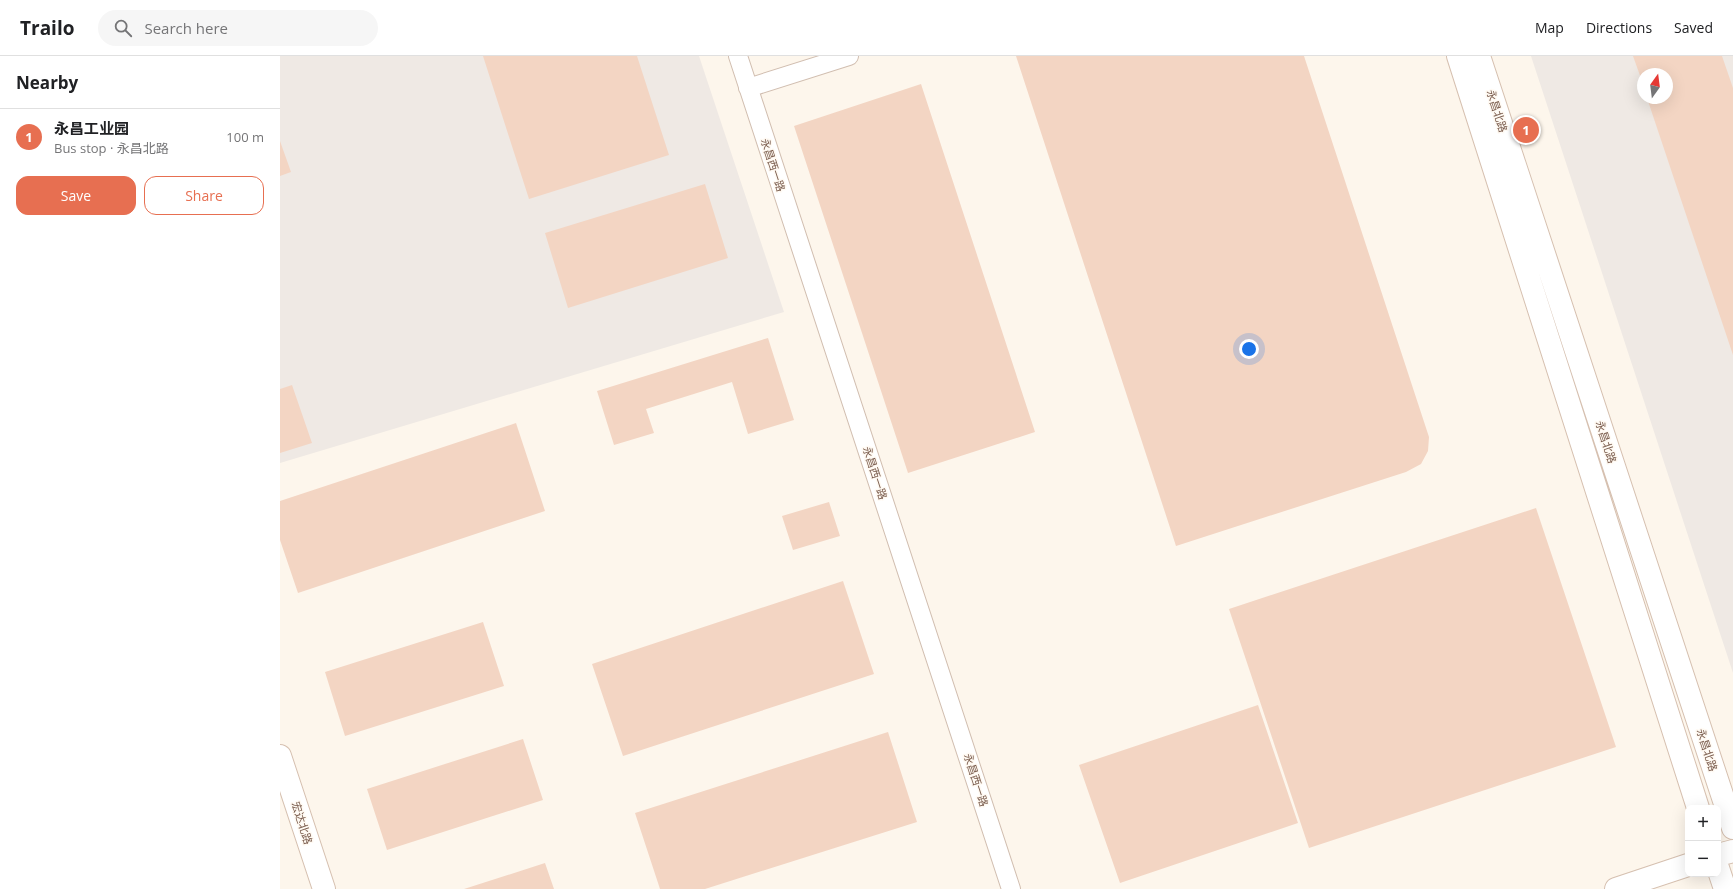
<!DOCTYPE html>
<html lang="en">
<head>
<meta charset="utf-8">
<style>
	:root { --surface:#fff; --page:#f6f6f6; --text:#202124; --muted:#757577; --line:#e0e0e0; --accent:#e76f51 }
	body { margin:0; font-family:"Open Sans","Noto Sans SC",sans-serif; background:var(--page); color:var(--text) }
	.controls { position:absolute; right:12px; bottom:12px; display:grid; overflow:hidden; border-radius:8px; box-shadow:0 4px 16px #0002 }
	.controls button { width:36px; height:36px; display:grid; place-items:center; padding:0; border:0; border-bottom:1px solid var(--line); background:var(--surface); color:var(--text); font:20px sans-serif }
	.compass { position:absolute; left:1357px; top:12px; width:36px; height:36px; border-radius:50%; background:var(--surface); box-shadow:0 4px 16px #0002; rotate:14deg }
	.you { position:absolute; left:969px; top:293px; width:14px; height:14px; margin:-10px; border:3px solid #fff; border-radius:50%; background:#1a73e8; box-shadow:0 0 0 6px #1a73e833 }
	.badge { display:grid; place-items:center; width:26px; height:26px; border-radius:50%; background:var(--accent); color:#fff; font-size:13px; font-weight:700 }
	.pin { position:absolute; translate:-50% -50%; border:2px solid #fff; box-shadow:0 1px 4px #0006 }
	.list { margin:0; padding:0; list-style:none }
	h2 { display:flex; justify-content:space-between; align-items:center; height:52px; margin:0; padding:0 16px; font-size:17px }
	h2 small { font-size:13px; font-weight:400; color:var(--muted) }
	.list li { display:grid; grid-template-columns:26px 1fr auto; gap:12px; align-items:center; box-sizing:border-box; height:56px; padding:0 16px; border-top:1px solid var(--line) }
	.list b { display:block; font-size:15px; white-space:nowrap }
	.list p { margin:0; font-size:13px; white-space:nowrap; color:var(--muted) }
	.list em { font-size:13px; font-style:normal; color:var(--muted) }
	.actions { display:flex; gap:8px; padding:12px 16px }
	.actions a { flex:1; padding:9px 0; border:1px solid var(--accent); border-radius:12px; text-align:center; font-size:14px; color:var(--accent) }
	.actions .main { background:var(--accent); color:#fff }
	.icon { flex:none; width:22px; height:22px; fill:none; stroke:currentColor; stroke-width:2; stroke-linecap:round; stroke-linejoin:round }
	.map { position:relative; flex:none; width:1453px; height:833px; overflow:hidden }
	header { display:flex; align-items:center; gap:24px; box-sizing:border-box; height:56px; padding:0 20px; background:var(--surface); border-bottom:1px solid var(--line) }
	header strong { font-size:19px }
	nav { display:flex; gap:22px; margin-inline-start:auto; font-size:14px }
	.search { width:280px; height:36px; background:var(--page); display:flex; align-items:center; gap:10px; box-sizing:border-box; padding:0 14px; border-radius:22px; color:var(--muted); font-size:15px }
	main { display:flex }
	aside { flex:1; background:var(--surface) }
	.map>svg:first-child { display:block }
	.industrial { fill:#efe9e4; fill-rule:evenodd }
	.building { fill:#f3d5c3 }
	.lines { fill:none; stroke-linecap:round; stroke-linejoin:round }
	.street-casing { stroke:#d1beb0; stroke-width:20 }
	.secondary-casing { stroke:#d6c0b0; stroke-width:24 }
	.street { stroke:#fff; stroke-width:18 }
	.secondary { stroke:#fff; stroke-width:22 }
	.labels { text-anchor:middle; stroke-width:3; stroke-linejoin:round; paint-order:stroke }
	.street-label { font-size:11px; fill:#7a5c4d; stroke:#fffaf3 }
</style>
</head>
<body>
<header>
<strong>Trailo</strong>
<div class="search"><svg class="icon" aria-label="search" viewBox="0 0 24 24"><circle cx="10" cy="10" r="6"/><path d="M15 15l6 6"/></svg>Search here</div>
<nav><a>Map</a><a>Directions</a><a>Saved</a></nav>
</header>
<main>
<aside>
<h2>Nearby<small></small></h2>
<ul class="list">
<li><span class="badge">1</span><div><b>永昌工业园</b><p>Bus stop · 永昌北路</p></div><em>100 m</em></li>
</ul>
<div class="actions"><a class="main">Save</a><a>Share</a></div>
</aside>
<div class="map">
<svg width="1453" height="833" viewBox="0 0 1453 833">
	<rect width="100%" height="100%" fill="#fdf6ec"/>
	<path class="industrial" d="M 0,0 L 419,0 L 504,256 L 0,407 Z
		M 1251,0 L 1453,0 L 1453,617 ZM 1363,18 L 1387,18 L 1387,42 L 1363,42 Z"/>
	<path class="building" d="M 203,0 L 357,0 L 389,99 L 249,143 Z
		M 736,0 L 1024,0 L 1149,381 L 1148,395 L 1141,408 L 1126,416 L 896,490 Z
		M 1353,0 L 1442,0 L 1453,32 L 1453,299 L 1367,42 L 1387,42 L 1387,18 L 1363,18 L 1363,28 Z
		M 641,28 L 755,376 L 628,417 L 514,70 Z
		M 0,85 L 11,116 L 0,120 Z
		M 425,128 L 448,202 L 288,252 L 265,177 Z
		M 488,282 L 514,364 L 468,378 L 452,326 L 366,353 L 374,377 L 334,389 L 317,335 Z
		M 12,329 L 32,387 L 0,397 L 0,333 Z
		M 236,367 L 265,455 L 18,537 L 0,484 L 0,445 Z
		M 549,446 L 560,480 L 513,494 L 502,460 Z
		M 1256,452 L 1336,691 L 1029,792 L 949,553 Z
		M 563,525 L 594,618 L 343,700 L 312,608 Z
		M 203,566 L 224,630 L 65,680 L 45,616 Z
		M 978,649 L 1018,767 L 840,827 L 799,709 Z
		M 608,676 L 637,766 L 425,833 L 380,833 L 355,757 Z
		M 243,683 L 263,744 L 107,794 L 87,733 Z
		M 265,807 L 274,833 L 184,833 Z"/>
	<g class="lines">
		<g class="street-casing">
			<path id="street" d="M 458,0 L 731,833
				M 468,32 L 569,0"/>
		</g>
		<g class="secondary-casing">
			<path id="secondary" d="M 1178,0 L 1418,752
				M 1199,0 L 1453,772
				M 0,700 L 44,833
				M 1438,799 L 1453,795
				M 1438,812 L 1445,833
				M 1336,833 L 1408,809"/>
		</g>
		<use href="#street" class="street"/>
		<use href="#secondary" class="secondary"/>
	</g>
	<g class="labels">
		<g class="street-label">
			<text transform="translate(1217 55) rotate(72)" y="4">永昌北路</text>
			<text transform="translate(493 109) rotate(72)" y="4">永昌西一路</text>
			<text transform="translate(1326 386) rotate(72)" y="4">永昌北路</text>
			<text transform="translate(595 417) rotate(72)" y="4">永昌西一路</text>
			<text transform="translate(1427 694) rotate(72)" y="4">永昌北路</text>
			<text transform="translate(696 724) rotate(72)" y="4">永昌西一路</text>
			<text transform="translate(22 767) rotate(72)" y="4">宏达北路</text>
		</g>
	</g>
</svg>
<div class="controls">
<button>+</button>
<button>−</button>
</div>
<svg class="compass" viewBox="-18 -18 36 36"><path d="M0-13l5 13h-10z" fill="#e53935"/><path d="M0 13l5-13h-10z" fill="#757577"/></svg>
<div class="you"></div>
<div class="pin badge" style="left:1246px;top:74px">1</div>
</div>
</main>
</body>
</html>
